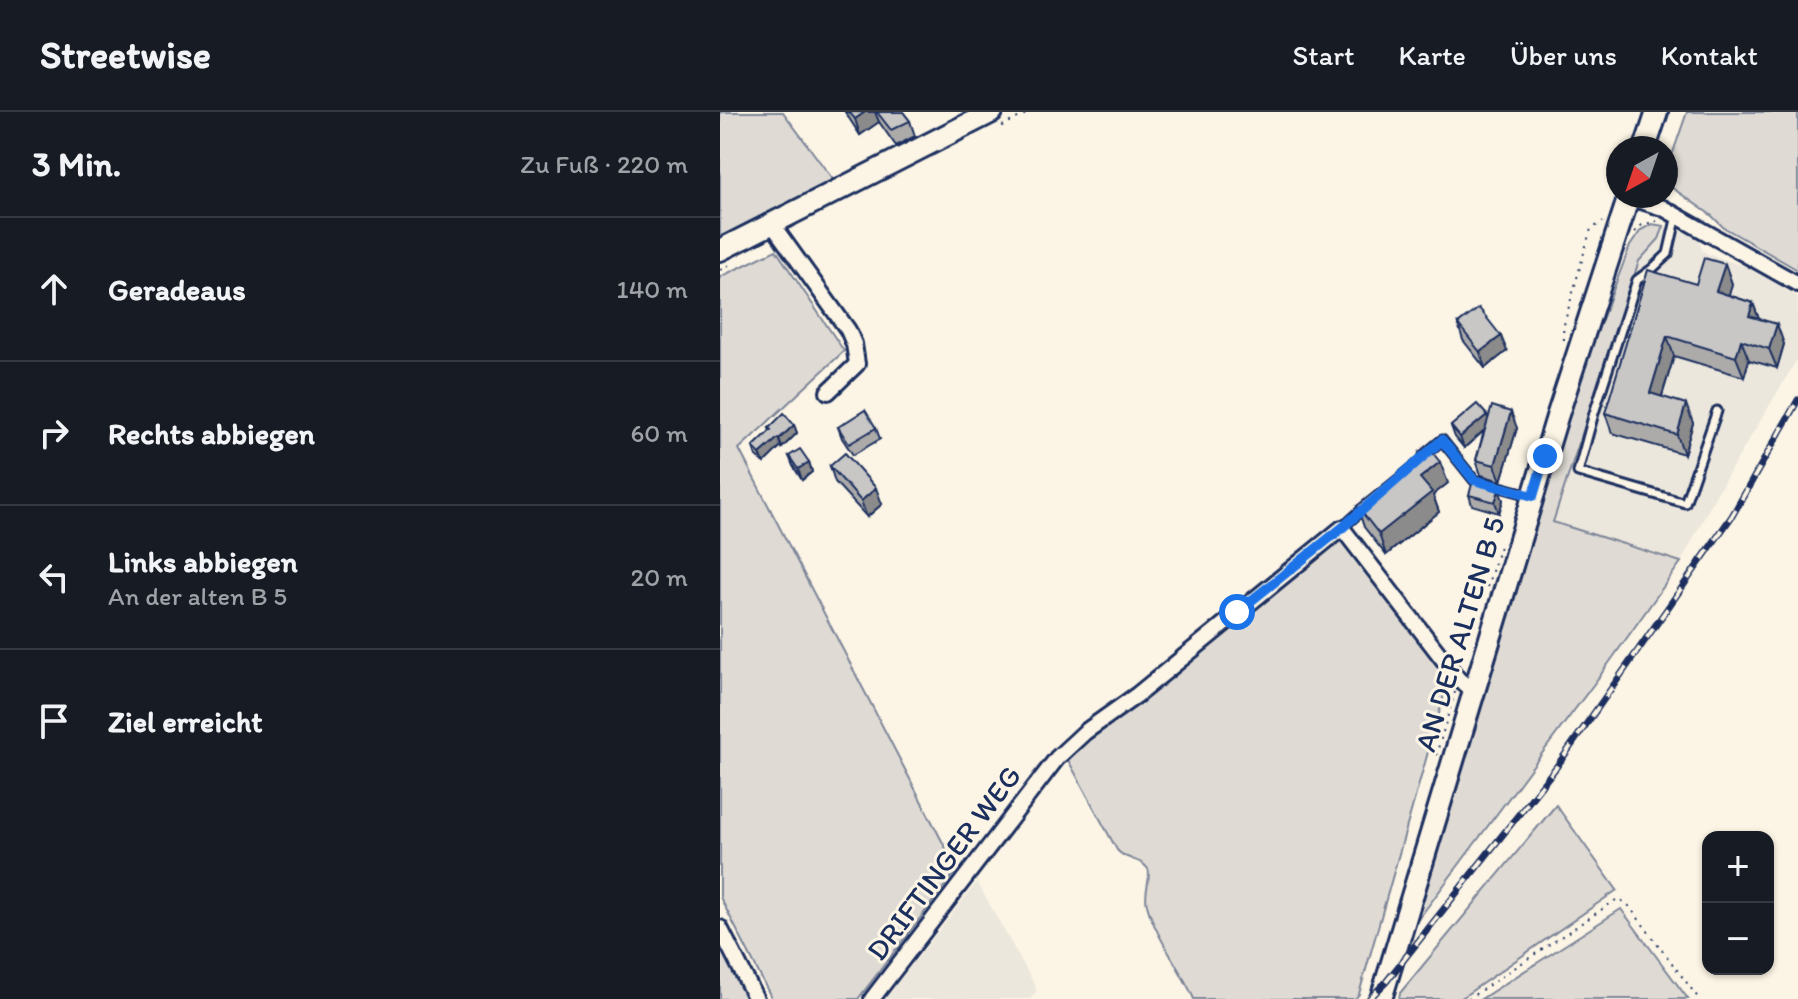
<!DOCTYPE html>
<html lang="de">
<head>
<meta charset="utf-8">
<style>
	:root { --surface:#171b24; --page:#242831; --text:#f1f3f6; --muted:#9ea1a6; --line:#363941 }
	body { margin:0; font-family:Itim,sans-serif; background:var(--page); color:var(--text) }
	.controls { position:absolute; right:24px; bottom:24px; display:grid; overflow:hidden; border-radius:16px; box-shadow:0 2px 6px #0004 }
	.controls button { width:72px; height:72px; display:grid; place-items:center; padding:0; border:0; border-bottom:2px solid var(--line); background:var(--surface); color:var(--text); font:40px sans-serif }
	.compass { position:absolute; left:886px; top:24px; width:72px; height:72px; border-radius:50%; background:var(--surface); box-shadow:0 2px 6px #0004; rotate:220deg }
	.stop { position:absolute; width:24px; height:24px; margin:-18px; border:6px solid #1a73e8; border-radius:50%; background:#fff }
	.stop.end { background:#1a73e8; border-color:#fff; box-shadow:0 2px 8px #0008 }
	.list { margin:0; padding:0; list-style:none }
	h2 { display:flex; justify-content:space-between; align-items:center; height:104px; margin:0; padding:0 32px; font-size:34px }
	h2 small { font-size:26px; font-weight:400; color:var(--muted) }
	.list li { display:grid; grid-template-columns:52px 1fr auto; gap:24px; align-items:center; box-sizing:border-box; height:144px; padding:0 32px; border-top:2px solid var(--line) }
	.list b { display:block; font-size:30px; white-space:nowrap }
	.list p { margin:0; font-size:26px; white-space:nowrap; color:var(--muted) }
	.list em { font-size:26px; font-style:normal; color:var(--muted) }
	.icon { flex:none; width:44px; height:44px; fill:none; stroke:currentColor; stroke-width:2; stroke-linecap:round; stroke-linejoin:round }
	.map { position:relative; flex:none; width:1078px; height:887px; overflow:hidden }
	header { display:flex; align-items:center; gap:48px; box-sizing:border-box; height:112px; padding:0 40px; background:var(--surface); border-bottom:2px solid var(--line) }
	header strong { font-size:38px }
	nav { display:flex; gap:44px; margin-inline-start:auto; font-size:28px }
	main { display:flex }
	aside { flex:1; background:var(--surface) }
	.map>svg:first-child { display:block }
	.built { fill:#ece7dc }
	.green { fill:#dfdbd4; stroke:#7d8599; stroke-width:2 }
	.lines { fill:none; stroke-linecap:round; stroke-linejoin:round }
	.lane-casing { stroke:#1b2f5e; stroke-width:13 }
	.street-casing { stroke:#1b2f5e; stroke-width:20 }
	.secondary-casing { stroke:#1b2f5e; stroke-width:26 }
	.path { stroke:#1b2f5e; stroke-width:2; stroke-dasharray:2 6; stroke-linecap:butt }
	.lane { stroke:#fcf5e5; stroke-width:7 }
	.street { stroke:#fcf5e5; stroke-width:14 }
	.secondary { stroke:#fcf5e5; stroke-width:20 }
	.rail-casing { stroke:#1b2f5e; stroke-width:7 }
	.rail { stroke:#fcf5e5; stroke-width:4; stroke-dasharray:12; stroke-linecap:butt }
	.wall { fill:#acabaa; stroke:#1b2f5e; stroke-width:2 }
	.shaded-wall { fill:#8c8b8b; stroke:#1b2f5e; stroke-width:2 }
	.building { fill:#c8c7c6; stroke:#1b2f5e; stroke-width:2 }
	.route { stroke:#1a73e8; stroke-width:10 }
	.labels { text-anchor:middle; stroke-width:6; stroke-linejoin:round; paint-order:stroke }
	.street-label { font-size:30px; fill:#1b2f5e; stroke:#fcf5e5 }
</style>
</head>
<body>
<header>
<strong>Streetwise</strong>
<nav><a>Start</a><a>Karte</a><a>Über uns</a><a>Kontakt</a></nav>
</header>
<main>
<aside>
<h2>3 Min.<small>Zu Fuß · 220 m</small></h2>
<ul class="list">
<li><svg class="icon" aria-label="ahead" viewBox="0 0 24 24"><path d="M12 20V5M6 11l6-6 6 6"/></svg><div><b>Geradeaus</b></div><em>140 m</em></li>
<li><svg class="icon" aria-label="right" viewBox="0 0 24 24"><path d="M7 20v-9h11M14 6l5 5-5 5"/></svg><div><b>Rechts abbiegen</b></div><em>60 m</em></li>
<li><svg class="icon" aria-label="left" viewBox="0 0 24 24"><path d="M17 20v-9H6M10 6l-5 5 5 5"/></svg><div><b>Links abbiegen</b><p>An der alten B 5</p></div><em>20 m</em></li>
<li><svg class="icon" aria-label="arrive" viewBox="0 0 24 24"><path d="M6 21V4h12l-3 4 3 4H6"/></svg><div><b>Ziel erreicht</b></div></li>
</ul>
</aside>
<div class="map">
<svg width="1078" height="887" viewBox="0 0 1078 887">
	<rect width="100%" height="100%" fill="#fcf5e5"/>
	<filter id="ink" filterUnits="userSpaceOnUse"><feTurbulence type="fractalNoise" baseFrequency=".0125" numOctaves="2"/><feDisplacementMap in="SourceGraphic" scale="16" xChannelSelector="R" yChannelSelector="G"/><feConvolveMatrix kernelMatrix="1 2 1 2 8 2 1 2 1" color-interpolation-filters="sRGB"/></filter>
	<g filter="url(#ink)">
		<path class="built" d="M 944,114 L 979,126 L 982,138 L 988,142 L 1033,157 L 1078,185 L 1078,246 L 997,381 L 961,450 L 833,411 L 919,149 L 942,121 Z
			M 257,770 L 316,875 L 316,880 L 310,887 L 165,887 Z"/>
		<path class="green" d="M 0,0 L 63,0 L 117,73 L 48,102 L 0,126 Z
			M 967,0 L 1078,0 L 1078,158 L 1003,115 L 991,103 L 951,75 L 947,65 L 949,52 Z
			M 932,112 L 944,114 L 939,127 L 919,149 L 833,410 L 961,450 L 879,565 L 697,809 L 864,255 L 910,134 L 921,118 Z
			M 56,138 L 124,239 L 19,337 L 237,758 L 138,887 L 52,887 L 0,785 L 0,165 Z
			M 620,426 L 718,551 C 727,566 726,575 722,591 L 639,882 L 635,887 L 474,887 C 460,855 436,826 427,793 C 423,781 432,763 428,757 C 421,746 406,749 397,738 L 348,648 L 360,635 Z
			M 836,693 L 897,778 L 740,887 L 679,887 L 680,881 Z
			M 901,797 L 968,887 L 761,887 Z
			M 0,833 L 28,887 L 0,887 Z"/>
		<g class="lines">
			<g class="lane-casing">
				<path id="lane" d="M 957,103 L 948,142 L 932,157 L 917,168 L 874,301 L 858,360 L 965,391 L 997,299
					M 704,343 L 722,328 L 754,368 L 810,383
					M 622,416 L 644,396"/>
			</g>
			<g class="street-casing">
				<path id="street" d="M 909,85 L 943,96 L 1078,172
					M 52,112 L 128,218 L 134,232 L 137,252 L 108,280
					M 0,816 L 36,887
					M 152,887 L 337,646 L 365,620 L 417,583 L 622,416 L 739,568 L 754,579"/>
			</g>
			<g class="secondary-casing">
				<path id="secondary" d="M 925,36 L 937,0
					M 0,138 L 272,0
					M 661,887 L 837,305 L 909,84"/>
			</g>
			<path class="path" d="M 282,14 L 310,0
				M 893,77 L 898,63
				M 915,120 L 922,113 L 937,109
				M 0,158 L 9,153
				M 844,228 L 843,216 L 869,123 L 871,117 L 883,110
				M 767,475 L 781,431
				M 716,643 L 735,580
				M 748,887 L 896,788 L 901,788 L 909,794 L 979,887"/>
			<use href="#lane" class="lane"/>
			<use href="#street" class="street"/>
			<use href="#secondary" class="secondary"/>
			<g class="rail-casing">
				<path id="rail" d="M 649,887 L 666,870 L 837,654 L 1012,404 L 1078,288"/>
			</g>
			<use href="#rail" class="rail"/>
		</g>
		<path class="wall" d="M 125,0 L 183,0 L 190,9 L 195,24 L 176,34 L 159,10 L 140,23 Z
			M 1005,152 L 1012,172 L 1008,183 L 1033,191 L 1039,207 L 1064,232 L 1057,256 L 1029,248 L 1024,265 L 954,244 L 942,284 L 973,311 L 964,342 L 892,321 L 885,301 L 976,172 Z
			M 738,212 L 787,239 L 765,256 L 743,228 Z
			M 768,306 L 797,316 L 781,369 L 761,363 L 756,348 L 764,319 L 744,336 L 735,325 L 731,314 Z
			M 74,313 L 77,321 L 62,336 L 61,334 L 44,351 L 36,344 L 33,335 L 50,319 L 49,316 Z
			M 118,315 L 156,316 L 160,327 L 133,343 L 122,326 Z
			M 69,344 L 89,350 L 92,360 L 82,368 L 73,354 Z
			M 110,354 L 162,392 L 147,405 L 115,370 Z
			M 728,371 L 713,383 L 719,400 L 666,443 L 644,415 L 637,394 Z
			M 776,377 L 783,388 L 779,401 L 752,393 L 749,383 Z"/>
		<path class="shaded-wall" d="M 145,0 L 155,0 L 159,10 L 140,23 L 135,7 Z
			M 1005,152 L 1012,172 L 1004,199 L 996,179 Z
			M 1033,191 L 1040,210 L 1029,204 Z
			M 1057,212 L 1064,232 L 1057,256 L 1049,237 Z
			M 781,224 L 787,239 L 765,256 L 760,240 Z
			M 947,224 L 954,244 L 937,300 L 930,281 Z
			M 1021,228 L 1029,248 L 1024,265 L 1016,245 Z
			M 966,292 L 973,311 L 964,342 L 957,323 Z
			M 791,300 L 797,316 L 781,369 L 775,353 Z
			M 767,303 L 770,313 L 744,336 L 740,325 Z
			M 74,313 L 77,321 L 62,336 L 59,327 Z
			M 58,326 L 61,334 L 44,351 L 40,342 Z
			M 89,350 L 92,360 L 82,368 L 78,357 Z
			M 720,350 L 728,371 L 713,383 L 719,400 L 666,443 L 659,422 L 700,366 Z
			M 156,376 L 162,392 L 147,405 L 141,389 Z
			M 779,378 L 783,388 L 779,401 L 775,390 Z"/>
		<path class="building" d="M 129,0 L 145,0 L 135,7 Z
			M 157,0 L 183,0 L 190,9 L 171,18 Z
			M 984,146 L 1005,152 L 996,179 L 1033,191 L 1029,204 L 1057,212 L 1049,237 L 1021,228 L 1016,245 L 947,224 L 930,281 L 966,292 L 957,323 L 885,301 L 928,158 L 976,172 Z
			M 759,196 L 781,224 L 760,240 L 738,212 Z
			M 757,292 L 767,303 L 740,325 L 731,314 Z
			M 772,294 L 791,300 L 775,353 L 756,348 Z
			M 145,298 L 156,316 L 129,332 L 118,315 Z
			M 64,301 L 74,313 L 59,327 L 58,326 L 40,342 L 33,335 L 51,318 L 49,316 Z
			M 709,336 L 720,350 L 700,366 L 712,380 L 659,422 L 637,394 Z
			M 80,337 L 89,350 L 78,357 L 69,344 Z
			M 125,341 L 156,376 L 141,389 L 110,354 Z
			M 754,365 L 774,370 L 772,376 L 779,378 L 775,390 L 749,383 Z"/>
	</g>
	<g class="lines" filter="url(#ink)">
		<path class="route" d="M 517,500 L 622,416 L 722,328 L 754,368 L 813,384 L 825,344"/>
	</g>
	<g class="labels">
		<g class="street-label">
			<text transform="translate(740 522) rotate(-73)" y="10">AN DER ALTEN B 5</text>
			<text transform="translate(224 751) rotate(-53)" y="10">DRIFTINGER WEG</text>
		</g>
	</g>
</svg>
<div class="controls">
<button>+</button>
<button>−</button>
</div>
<svg class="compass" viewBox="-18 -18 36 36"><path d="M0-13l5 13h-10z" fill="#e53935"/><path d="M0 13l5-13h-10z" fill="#9ea1a6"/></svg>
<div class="stop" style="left:517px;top:500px"></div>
<div class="stop end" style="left:825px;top:344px"></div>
</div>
</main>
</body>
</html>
